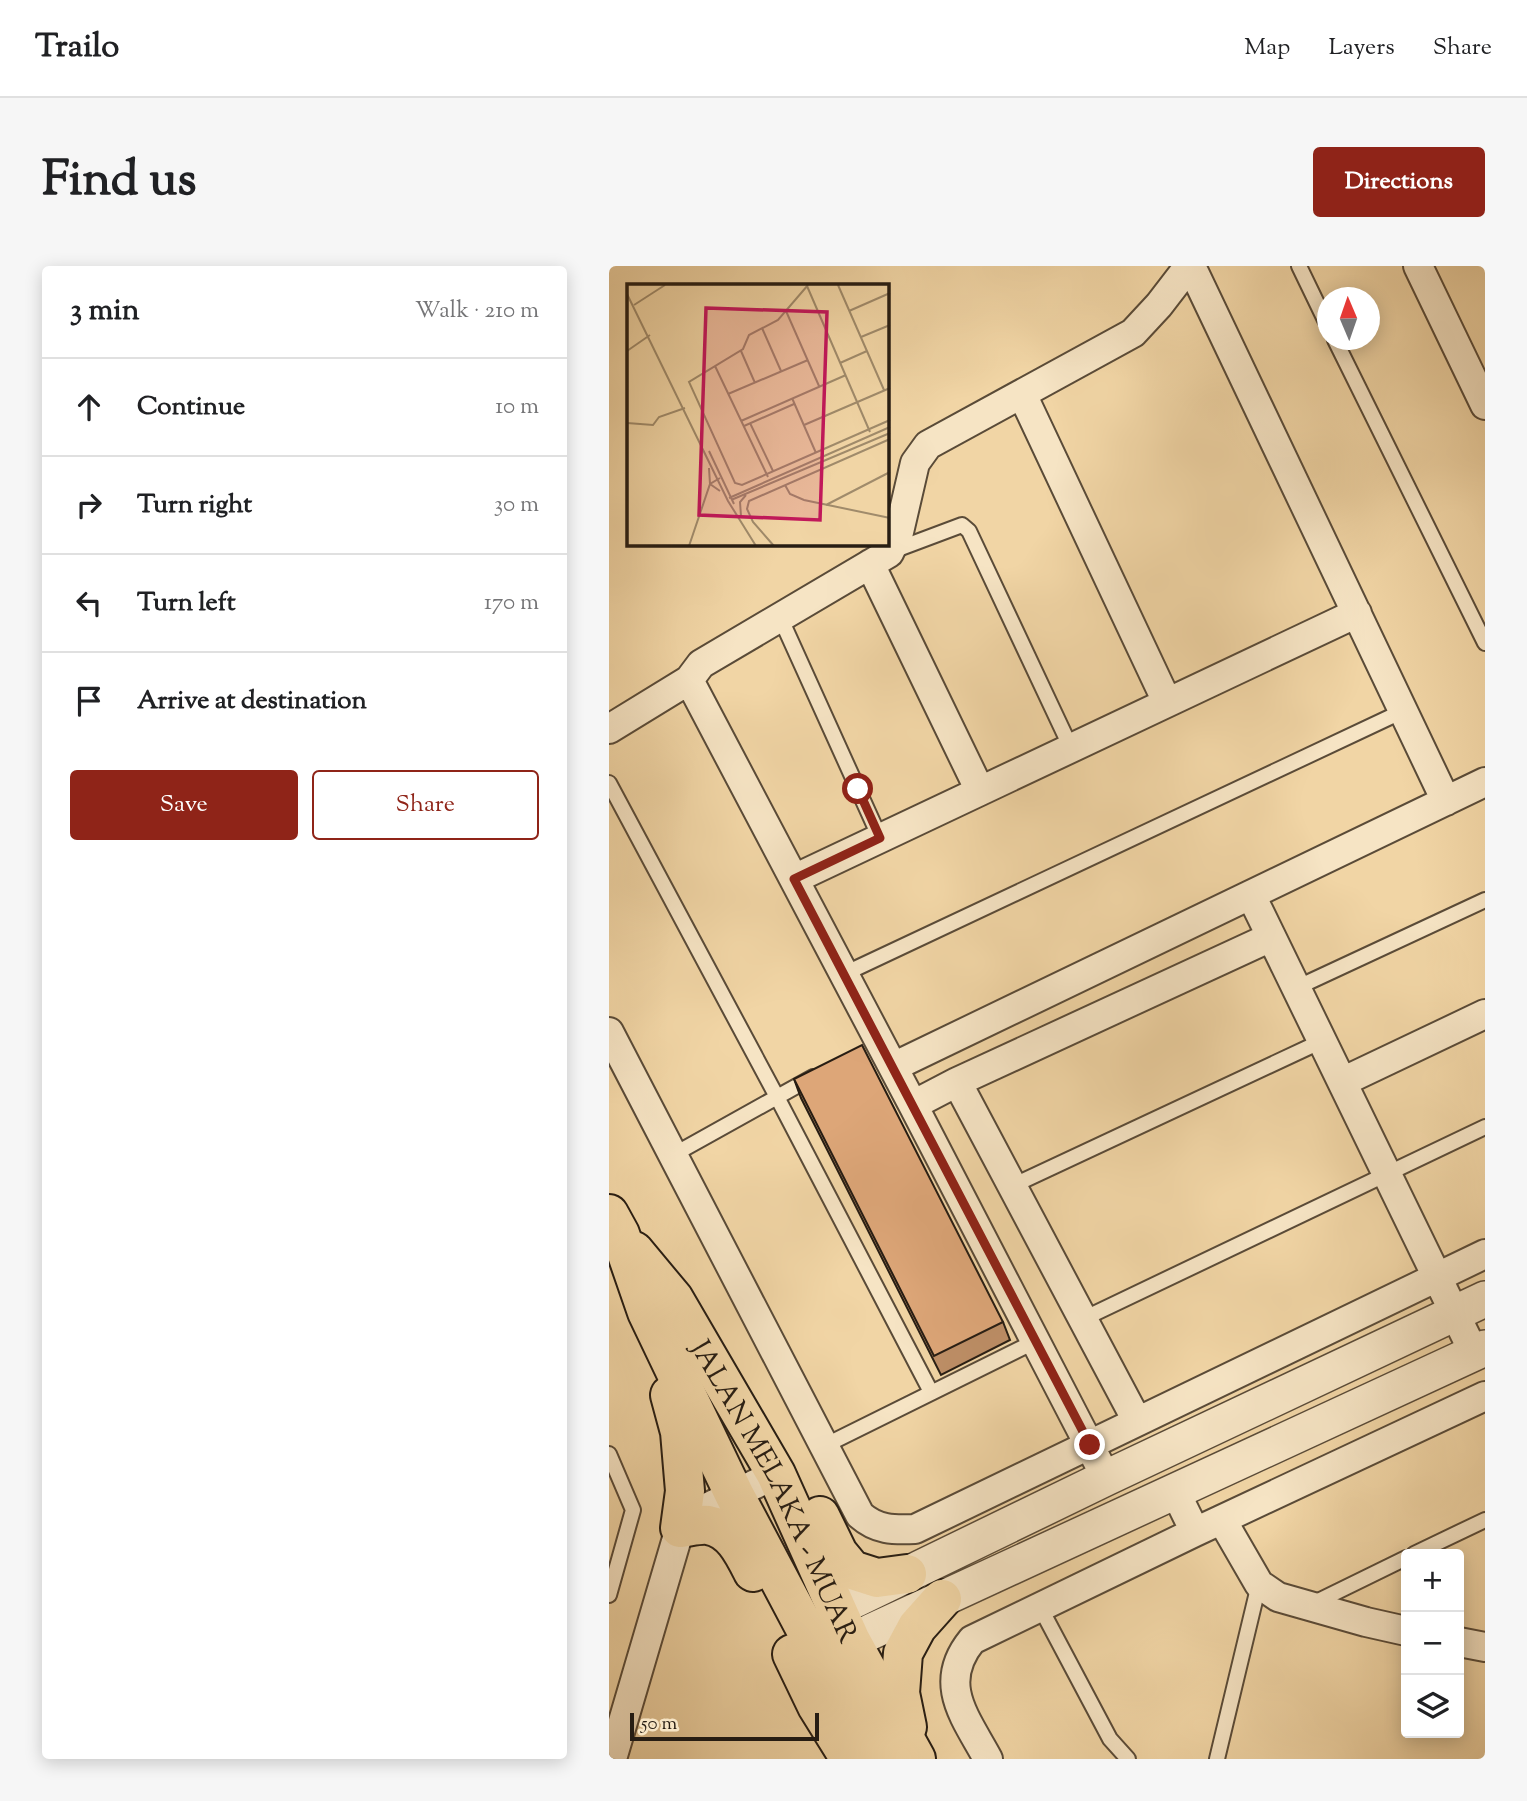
<!DOCTYPE html>
<html lang="en">
<head>
<meta charset="utf-8">
<style>
	:root { --surface:#fff; --page:#f6f6f6; --text:#202124; --muted:#757577; --line:#e0e0e0; --accent:#8f2418 }
	body { margin:0; font-family:"Sorts Mill Goudy",serif; background:var(--page); color:var(--text) }
	.controls { position:absolute; right:21px; bottom:21px; display:grid; overflow:hidden; border-radius:7px; box-shadow:0 4px 18px #0003 }
	.controls button { width:63px; height:63px; display:grid; place-items:center; padding:0; border:0; border-bottom:2px solid var(--line); background:var(--surface); color:var(--text); font:35px sans-serif }
	.compass { position:absolute; left:708px; top:21px; width:63px; height:63px; border-radius:50%; background:var(--surface); box-shadow:0 4px 18px #0003; rotate:358deg }
	.scale { position:absolute; left:21px; bottom:18px; width:189px; box-sizing:border-box; padding-left:7px; border:4px solid #271d13; border-top:0; font-size:19px; line-height:24px; white-space:nowrap; color:#271d13; -webkit-text-stroke:5px #f6e4c4; paint-order:stroke }
	.stop { position:absolute; width:21px; height:21px; margin:-16px; border:5px solid #8f2418; border-radius:50%; background:#fff }
	.stop.end { background:#8f2418; border-color:#fff; box-shadow:0 2px 7px #0008 }
	.list { margin:0; padding:0; list-style:none }
	h2 { display:flex; justify-content:space-between; align-items:center; height:91px; margin:0; padding:0 28px; font-size:30px }
	h2 small { font-size:23px; font-weight:400; color:var(--muted) }
	.list li { display:grid; grid-template-columns:46px 1fr auto; gap:21px; align-items:center; box-sizing:border-box; height:98px; padding:0 28px; border-top:2px solid var(--line) }
	.list b { display:block; font-size:26px; white-space:nowrap }
	.list em { font-size:23px; font-style:normal; color:var(--muted) }
	.actions { display:flex; gap:14px; padding:21px 28px }
	.actions a { flex:1; padding:16px 0; border:2px solid var(--accent); border-radius:7px; text-align:center; font-size:24px; color:var(--accent) }
	.actions .main { background:var(--accent); color:#fff }
	.icon { flex:none; width:38px; height:38px; fill:none; stroke:currentColor; stroke-width:2; stroke-linecap:round; stroke-linejoin:round }
	.map { position:relative; flex:none; width:876px; height:1493px; overflow:hidden; border-radius:7px }
	header { display:flex; align-items:center; gap:42px; box-sizing:border-box; height:98px; padding:0 35px; background:var(--surface); border-bottom:2px solid var(--line) }
	header strong { font-size:33px }
	nav { display:flex; gap:38px; margin-inline-start:auto; font-size:24px }
	.intro { display:flex; align-items:center; justify-content:space-between; box-sizing:border-box; height:168px; padding:0 42px }
	h1 { margin:0; font-size:49px }
	.button { padding:18px 32px; border-radius:7px; background:var(--accent); color:#fff; font-size:24px; font-weight:700 }
	main { display:flex; gap:42px; padding:0 42px }
	aside { flex:1; background:var(--surface); border-radius:7px; box-shadow:0 4px 18px #0003 }
	.map>svg:first-child { display:block }
	.lines { fill:none; stroke-linecap:round; stroke-linejoin:round }
	.service-casing { stroke:#5a4b38; stroke-width:18 }
	.minor-casing { stroke:#5a4b38; stroke-width:32 }
	.tertiary-casing { stroke:#5a4b38; stroke-width:38 }
	.primary-casing { stroke:#271d13; stroke-width:42 }
	.service { stroke:#f6e4c4; stroke-width:14 }
	.minor { stroke:#f6e4c4; stroke-width:28 }
	.tertiary { stroke:#f6e4c4; stroke-width:35 }
	.primary { stroke:#f1d5a5; stroke-width:38 }
	.wall { fill:#be8f67; stroke:#271d13; stroke-width:2 }
	.building { fill:#dda678; stroke:#271d13; stroke-width:2 }
	.route { stroke:#8f2418; stroke-width:9 }
	.labels { text-anchor:middle; stroke-width:6; stroke-linejoin:round; paint-order:stroke }
	.street-label { font-size:28px; fill:#271d13; stroke:#f6e4c4 }
	.inset-road { fill:none; stroke:#a08b6b; stroke-width:2 }
	.view { fill:#c2185b; fill-opacity:0.15; stroke:#c2185b; stroke-width:3.5 }
	.inset-edge { fill:none; stroke:#271d13; stroke-width:3.5 }
</style>
</head>
<body>
<header>
<strong>Trailo</strong>
<nav><a>Map</a><a>Layers</a><a>Share</a></nav>
</header>
<div class="intro"><h1>Find us</h1><a class="button">Directions</a></div>
<main>
<aside>
<h2>3 min<small>Walk · 210 m</small></h2>
<ul class="list">
<li><svg class="icon" aria-label="ahead" viewBox="0 0 24 24"><path d="M12 20V5M6 11l6-6 6 6"/></svg><div><b>Continue</b></div><em>10 m</em></li>
<li><svg class="icon" aria-label="right" viewBox="0 0 24 24"><path d="M7 20v-9h11M14 6l5 5-5 5"/></svg><div><b>Turn right</b></div><em>30 m</em></li>
<li><svg class="icon" aria-label="left" viewBox="0 0 24 24"><path d="M17 20v-9H6M10 6l-5 5 5 5"/></svg><div><b>Turn left</b></div><em>170 m</em></li>
<li><svg class="icon" aria-label="arrive" viewBox="0 0 24 24"><path d="M6 21V4h12l-3 4 3 4H6"/></svg><div><b>Arrive at destination</b></div></li>
</ul>
<div class="actions"><a class="main">Save</a><a>Share</a></div>
</aside>
<div class="map">
<svg width="876" height="1493" viewBox="0 0 876 1493">
	<rect width="100%" height="100%" fill="#f1d5a5"/>
	<filter id="stains"><feTurbulence type="fractalNoise" baseFrequency=".00286" numOctaves="4"/><feColorMatrix values="0 0 0 0 .2 0 0 0 0 .09 0 0 0 0 .02 0 0 0 .5 -.17"/></filter>
	<radialGradient id="worn" r=".72"><stop offset=".6" stop-color="#630" stop-opacity="0"/><stop offset="1" stop-color="#630" stop-opacity=".3"/></radialGradient>
	<g class="lines">
		<g class="service-casing">
			<path id="service" d="M 690,0 L 718,58
				M 726,74 L 876,377
				M 281,286 L 353,259 L 360,265 L 462,482
				M 171,351 L 271,572
				M 0,517 L 168,831 L 322,1126
				M 235,708 L 794,445
				M 687,722 L 876,634
				M 64,889 L 204,811
				M 403,920 L 713,775
				M 474,1053 L 876,861
				M 215,1180 L 427,1075
				M 0,1188 L 24,1244 L 0,1329
				M 805,1288 L 876,1254
				M 701,1339 L 797,1292
				M 431,1341 L 501,1473 L 519,1493
				M 608,1493 L 650,1318"/>
		</g>
		<g class="minor-casing">
			<path id="minor" d="M 582,0 L 837,535
				M 809,0 L 876,139
				M 413,128 L 558,436
				M 261,298 L 371,525
				M 80,414 L 304,839 L 489,1196
				M 0,463 L 80,414 L 92,398 L 280,287 L 290,266 L 306,197 L 319,179 L 524,67 L 550,39 L 580,0
				M 185,613 L 748,347
				M 642,629 L 865,1087
				M 0,766 L 251,1249 C 268,1264 284,1264 306,1263 L 876,988
				M 284,801 L 876,516
				M 348,816 L 528,1155
				M 733,816 L 876,748
				M 304,839 L 348,816 L 662,671
				M 566,1225 L 586,1266
				M 613,1254 L 650,1318 L 669,1331 L 757,1356 L 797,1365
				M 850,1376 L 876,1381
				M 3,1493 L 71,1262 L 93,1244 L 167,1208
				M 379,1493 C 357,1452 327,1418 363,1374 L 586,1266 L 876,1130"/>
		</g>
		<g class="tertiary-casing">
			<path id="tertiary" d="M 215,1365 L 227,1343 L 497,1212 L 876,1033
				M 213,1380 L 242,1375 L 876,1082"/>
		</g>
		<g class="primary-casing">
			<g id="primary">
				<path d="M 0,948 L 11,968 L 38,1046 L 125,1228 L 206,1381 L 270,1493"/>
				<path id="s1" d="M 25,985 L 65,1033 L 167,1208 L 242,1375 L 307,1493"/>
				<path d="M 61,1129 L 71,1166 L 76,1225 L 71,1262 C 80,1261 90,1258 99,1259 C 123,1263 134,1286 144,1306"/>
				<path d="M 211,1250 L 229,1287 L 243,1304 L 268,1312 L 298,1308"/>
				<path d="M 183,1388 L 208,1440 L 241,1493"/>
				<path d="M 298,1461 L 291,1427 L 294,1387 L 308,1361 L 333,1333"/>
			</g>
		</g>
		<use href="#service" class="service"/>
		<use href="#minor" class="minor"/>
		<use href="#tertiary" class="tertiary"/>
		<use href="#primary" class="primary"/>
	</g>
	<path class="wall" d="M 185,813 L 394,1056 L 401,1074 L 332,1109 L 192,832 Z"/>
	<path class="building" d="M 253,779 L 394,1056 L 325,1090 L 185,813 Z"/>
	<g class="lines">
		<path class="route" d="M 249,523 L 271,572 L 185,613 L 481,1179"/>
	</g>
	<g class="labels">
		<g class="street-label">
			<text dy="10" stroke="none"><textPath href="#s1" startOffset="280">JALAN MELAKA - MUAR</textPath></text>
		</g>
	</g>
	<g transform="translate(18 18)">
		<rect width="262" height="262" fill="#f1d5a5"/>
		<path class="inset-road" d="M 181,1 L 151,36 L 122,51 L 116,65 L 62,98 L 108,199 L 115,201 L 263,136M 211,1 L 257,106M 180,2 L 243,148M 0,10 L 101,217 L 129,262M 7,21 L 38,1M 159,27 L 192,102M 222,27 L 263,9M 135,44 L 154,87M 234,53 L 263,41M 0,67 L 23,51M 114,67 L 128,99M 213,79 L 240,67M 88,82 L 141,193M 101,110 L 181,76M 165,114 L 189,169M 114,137 L 219,91M 0,139 L 26,141 L 32,133 L 58,124M 123,139 L 146,187M 177,141 L 263,104M 117,142 L 167,120M 82,167 L 107,220M 82,184 L 83,200 L 93,207M 158,201 L 163,210 L 177,216 L 263,234M 102,214 L 263,143M 104,216 L 263,149M 199,221 L 263,188M 114,232 L 113,218 L 119,211M 62,262 L 83,200 L 93,194M 147,262 L 126,238 L 120,225 L 122,217 L 263,155"/>
		<path class="view" d="M 79,24 L 200,28 L 193,236 L 72,231 Z"/>
		<rect width="262" height="262" class="inset-edge"/>
	</g>
	<rect width="100%" height="100%" filter="url(#stains)"/>
	<rect width="100%" height="100%" fill="url(#worn)"/>
</svg>
<div class="controls">
<button>+</button>
<button>−</button>
<button><svg class="icon" aria-label="layers" viewBox="0 0 24 24"><path d="M12 4l9 5-9 5-9-5zM3 14l9 5 9-5"/></svg></button>
</div>
<svg class="compass" viewBox="-18 -18 36 36"><path d="M0-13l5 13h-10z" fill="#e53935"/><path d="M0 13l5-13h-10z" fill="#757577"/></svg>
<div class="scale">50 m</div>
<div class="stop" style="left:249px;top:523px"></div>
<div class="stop end" style="left:481px;top:1179px"></div>
</div>
</main>
</body>
</html>
